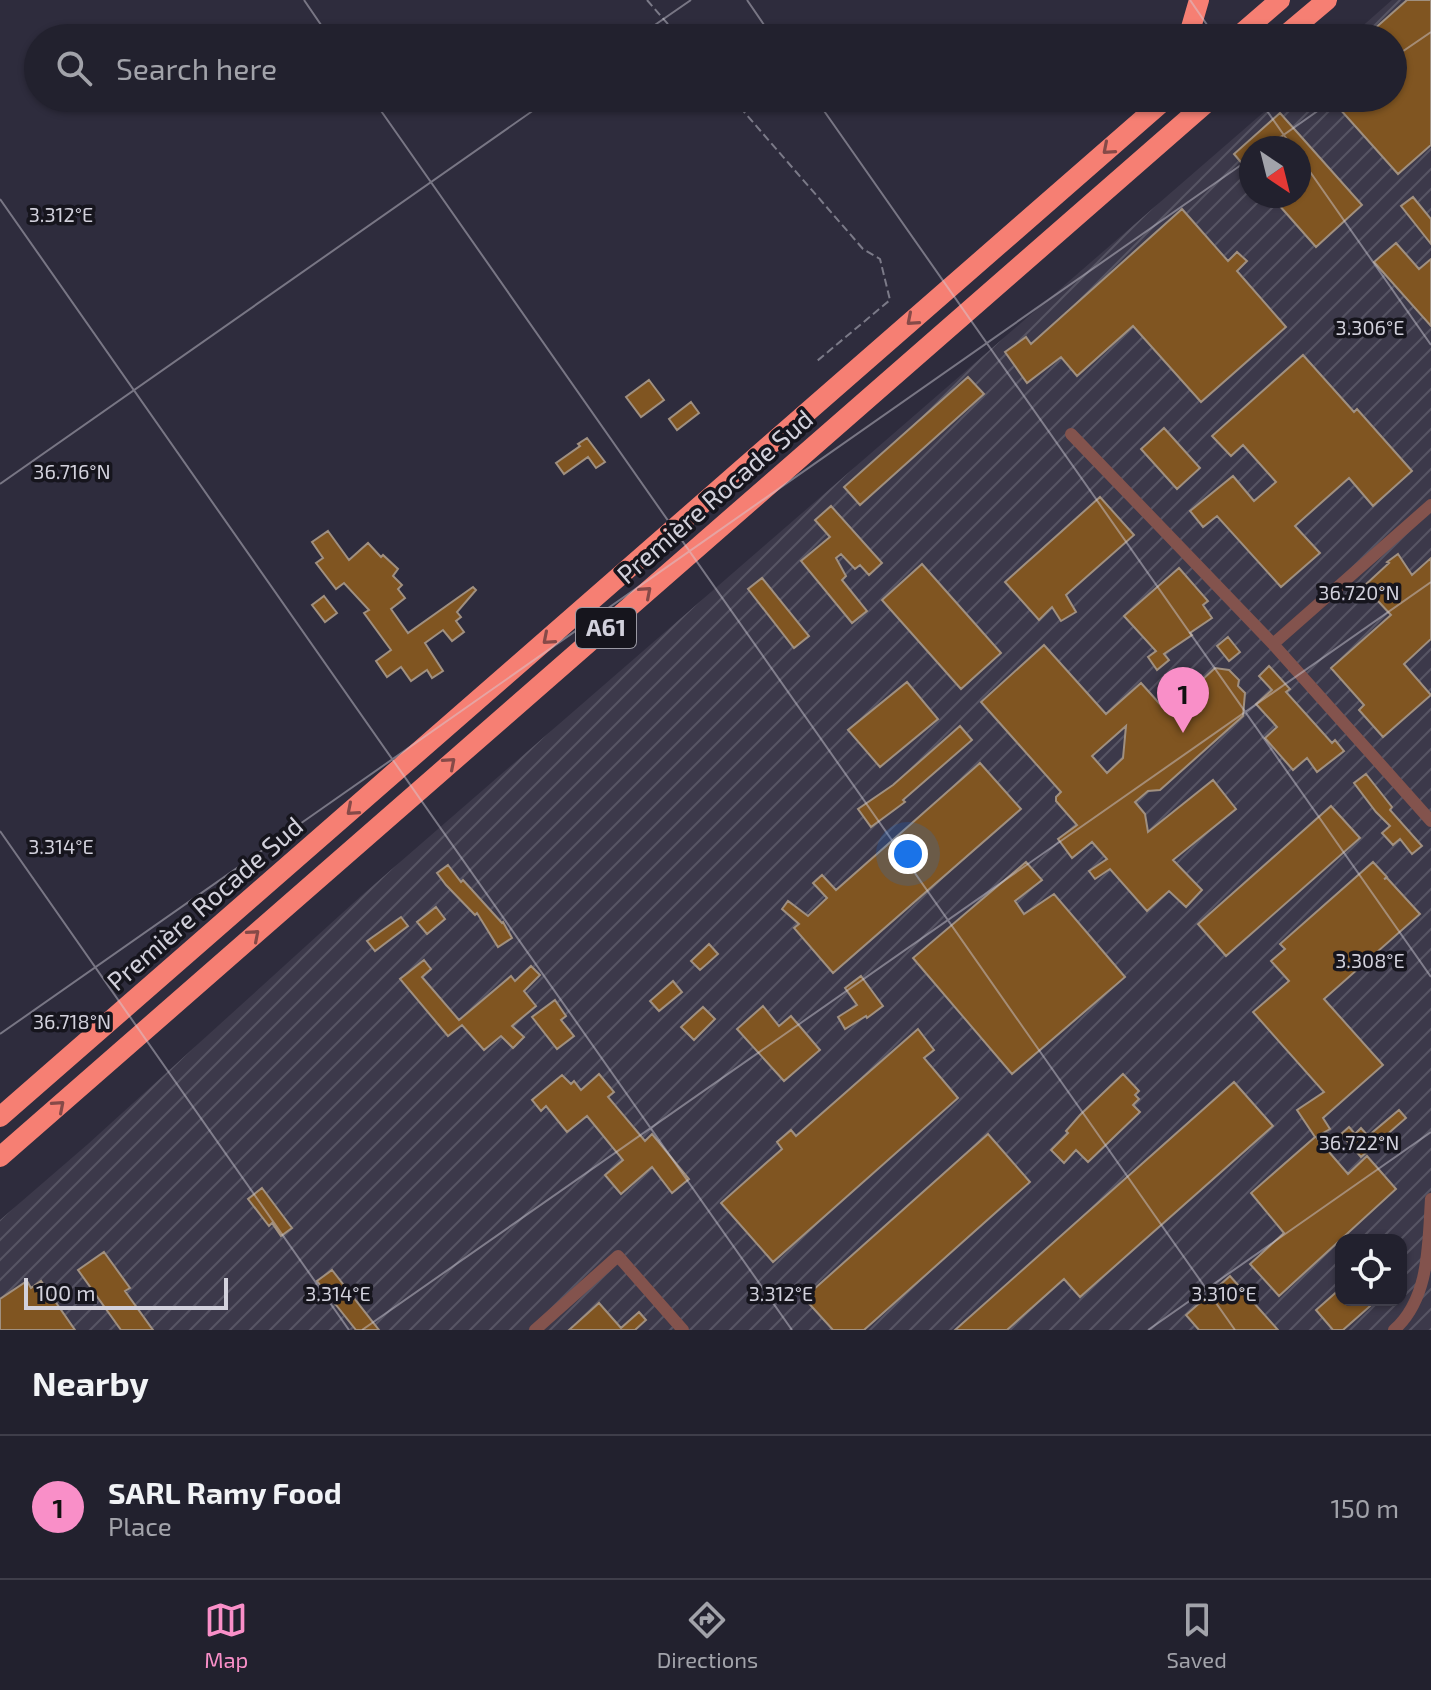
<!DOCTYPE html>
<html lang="en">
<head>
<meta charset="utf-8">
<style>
	:root { --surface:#22212e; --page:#2e2e3a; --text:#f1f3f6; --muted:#a2a3aa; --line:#3f3e4a; --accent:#f98fc8 }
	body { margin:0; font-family:"Exo 2",sans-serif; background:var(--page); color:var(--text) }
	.controls { position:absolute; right:24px; bottom:24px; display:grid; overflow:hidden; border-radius:16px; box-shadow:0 2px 6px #0004 }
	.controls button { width:72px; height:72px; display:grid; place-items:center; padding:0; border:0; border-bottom:2px solid var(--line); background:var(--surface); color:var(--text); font:40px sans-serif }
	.compass { position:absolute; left:1239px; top:136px; width:72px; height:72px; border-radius:50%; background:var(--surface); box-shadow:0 2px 6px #0004; rotate:145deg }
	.scale { position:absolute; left:24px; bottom:20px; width:204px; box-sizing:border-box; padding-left:8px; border:4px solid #d2d1dc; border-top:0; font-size:22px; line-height:28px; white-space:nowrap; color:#d2d1dc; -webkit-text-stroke:6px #16151d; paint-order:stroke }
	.you { position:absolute; left:908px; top:854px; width:28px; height:28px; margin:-20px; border:6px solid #fff; border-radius:50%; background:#1a73e8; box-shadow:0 0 0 12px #1a73e833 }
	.badge { display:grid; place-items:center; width:52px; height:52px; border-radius:50%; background:var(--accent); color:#111; font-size:26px; font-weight:700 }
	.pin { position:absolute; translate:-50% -66px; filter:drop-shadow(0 2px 4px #0008) }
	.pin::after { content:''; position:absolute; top:42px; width:28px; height:24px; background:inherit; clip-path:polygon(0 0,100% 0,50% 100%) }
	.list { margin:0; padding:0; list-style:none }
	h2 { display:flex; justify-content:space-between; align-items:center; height:104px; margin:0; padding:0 32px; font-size:34px }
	h2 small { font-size:26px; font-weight:400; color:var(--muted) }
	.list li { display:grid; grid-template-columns:52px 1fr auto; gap:24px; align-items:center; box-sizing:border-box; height:144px; padding:0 32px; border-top:2px solid var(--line) }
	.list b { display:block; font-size:30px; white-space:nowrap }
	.list p { margin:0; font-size:26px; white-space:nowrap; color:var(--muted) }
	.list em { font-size:26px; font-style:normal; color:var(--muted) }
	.icon { flex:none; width:44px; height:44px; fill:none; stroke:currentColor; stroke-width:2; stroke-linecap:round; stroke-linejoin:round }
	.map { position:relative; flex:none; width:1431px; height:1330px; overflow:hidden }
	.search { position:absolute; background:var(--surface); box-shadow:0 2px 6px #0004; left:24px; right:24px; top:24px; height:88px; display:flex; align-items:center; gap:20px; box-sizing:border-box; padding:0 28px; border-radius:44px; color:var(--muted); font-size:30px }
	.sheet { height:248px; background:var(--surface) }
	nav { display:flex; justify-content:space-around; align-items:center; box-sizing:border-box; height:112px; border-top:2px solid var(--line); background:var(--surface); font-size:22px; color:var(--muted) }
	nav a { display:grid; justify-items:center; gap:4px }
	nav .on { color:var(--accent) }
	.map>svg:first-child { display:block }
	.industrial { fill:url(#industrial-furrows); fill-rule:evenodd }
	.building { fill:#805521; stroke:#a09080; stroke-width:2; fill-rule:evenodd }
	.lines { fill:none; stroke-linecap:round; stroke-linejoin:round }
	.path { stroke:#7b7a88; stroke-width:2; stroke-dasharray:8 4; stroke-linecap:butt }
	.minor { stroke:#83534d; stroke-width:12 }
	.highway { stroke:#f67f73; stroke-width:20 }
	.oneway { stroke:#864a48 }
	.ticks { fill:none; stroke:#d2d1dc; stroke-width:2; stroke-opacity:0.45 }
	.labels { text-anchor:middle; stroke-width:7; stroke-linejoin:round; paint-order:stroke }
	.shield { fill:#16151d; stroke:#9a99a3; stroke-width:2 }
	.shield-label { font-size:24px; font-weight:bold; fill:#d2d1dc }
	.street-label { font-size:26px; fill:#d2d1dc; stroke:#16151d }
	.ticks-label { font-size:20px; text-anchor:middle; fill:#d2d1dc; stroke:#16151d; stroke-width:7; stroke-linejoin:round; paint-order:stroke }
</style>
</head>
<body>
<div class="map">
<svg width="1431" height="1330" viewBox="0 0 1431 1330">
	<defs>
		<pattern id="industrial-furrows" width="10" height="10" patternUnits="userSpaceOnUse" patternTransform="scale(2)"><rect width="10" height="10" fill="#3c394a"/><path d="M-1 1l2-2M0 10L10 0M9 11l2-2" fill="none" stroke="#575564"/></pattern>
	</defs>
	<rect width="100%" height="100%" fill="#2e2c3d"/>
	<path class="industrial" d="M 1392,0 L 1431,0 L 1431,1330 L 0,1330 L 0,1220 L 88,1144 L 361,896 L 1280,98 L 1393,98 L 1393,38 L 1349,38 ZM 1251,148 L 1299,148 L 1299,196 L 1251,196 ZM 1341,1240 L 1401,1240 L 1401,1300 L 1341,1300 Z"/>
	<path class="building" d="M 1407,0 L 1431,0 L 1431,145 L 1398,174 L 1330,98 L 1393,98 L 1393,38 L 1364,38 Z
		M 1280,113 L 1362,205 L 1316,247 L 1271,196 L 1299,196 L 1299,148 L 1251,148 L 1251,174 L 1234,154 Z
		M 1413,197 L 1431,219 L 1431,244 L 1401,206 Z
		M 1182,209 L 1228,261 L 1237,252 L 1247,261 L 1237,271 L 1286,327 L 1201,402 L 1133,326 L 1077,376 L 1061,357 L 1027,383 L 1005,352 L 1026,337 L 1031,344 Z
		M 1396,243 L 1419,269 L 1431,259 L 1431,326 L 1374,262 Z
		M 1303,355 L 1354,412 L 1357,409 L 1412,471 L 1373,506 L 1349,478 L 1295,526 L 1320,553 L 1281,587 L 1217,516 L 1203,527 L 1190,511 L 1233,476 L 1254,501 L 1276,482 L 1243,445 L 1231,456 L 1212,436 Z
		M 968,377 L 984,394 L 860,505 L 844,487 Z
		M 649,380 L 664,400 L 641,417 L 626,397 Z
		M 691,402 L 699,413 L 677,430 L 669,419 Z
		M 1164,428 L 1200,468 L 1177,489 L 1141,449 Z
		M 587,438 L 605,462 L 596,468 L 588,457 L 564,474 L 556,463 L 580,446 L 578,444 Z
		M 1100,497 L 1134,535 L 1066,595 L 1076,612 L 1061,621 L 1052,607 L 1039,620 L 1005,582 Z
		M 831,506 L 882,563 L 869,575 L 860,565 L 855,569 L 841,554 L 836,558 L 846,576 L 842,580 L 867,611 L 852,623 L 801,561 L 830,537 L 815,520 Z
		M 328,531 L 349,560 L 368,543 L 381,557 L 383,555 L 398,569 L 393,576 L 402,585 L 398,589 L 405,598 L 391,609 L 408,633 L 473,587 L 476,590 L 457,612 L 461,617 L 456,621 L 464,632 L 452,641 L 443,630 L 425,643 L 443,671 L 432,678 L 427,670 L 411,681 L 401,667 L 387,677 L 376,661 L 391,650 L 364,613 L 369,610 L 344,583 L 336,589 L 316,563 L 323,558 L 312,542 Z
		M 1398,554 L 1412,575 L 1431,558 L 1431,639 L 1404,664 L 1431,695 L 1383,737 L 1359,710 L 1364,705 L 1331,668 L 1391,615 L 1364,586 L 1389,563 L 1387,562 Z
		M 922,564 L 1001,653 L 961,689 L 882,600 Z
		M 1179,568 L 1208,601 L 1203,605 L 1212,618 L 1190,633 L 1192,635 L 1164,654 L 1169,660 L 1157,670 L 1148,657 L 1156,651 L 1124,616 Z
		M 762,578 L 809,636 L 794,648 L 748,589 Z
		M 324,596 L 337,613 L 325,622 L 312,605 Z
		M 1228,637 L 1240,652 L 1229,661 L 1217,646 Z
		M 1044,645 L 1106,714 L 1141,683 L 1167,712 L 1215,668 L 1229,670 L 1239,680 L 1238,686 L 1245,693 L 1243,716 L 1160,790 L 1148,791 L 1135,802 L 1145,814 L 1148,832 L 1213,780 L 1236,809 L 1173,860 L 1202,890 L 1186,907 L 1169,891 L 1147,911 L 1110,869 L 1095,879 L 1089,871 L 1107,859 L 1092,842 L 1072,858 L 1058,839 L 1077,825 L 1056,801 L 1056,797 L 1061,792 L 981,702 ZM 1126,726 L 1123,758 L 1107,773 L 1092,756 Z
		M 1269,666 L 1290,689 L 1286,692 L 1332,743 L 1335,740 L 1344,751 L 1317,772 L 1307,758 L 1293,770 L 1265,738 L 1277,727 L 1256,704 L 1272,690 L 1259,676 Z
		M 907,682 L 938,719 L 880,767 L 848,730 Z
		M 960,726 L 972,740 L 903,800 L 905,802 L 871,827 L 858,809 L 893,785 Z
		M 980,763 L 1021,809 L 833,973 L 794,928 L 799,924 L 782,909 L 788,901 L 808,916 L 827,898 L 813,883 L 822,875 L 836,890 Z
		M 1366,774 L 1392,807 L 1390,810 L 1422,846 L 1412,854 L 1400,839 L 1393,845 L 1382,833 L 1390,826 L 1376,812 L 1354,783 Z
		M 1331,806 L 1360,838 L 1226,956 L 1198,924 Z
		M 1026,862 L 1042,880 L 1015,901 L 1024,914 L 1054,894 L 1125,977 L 1012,1074 L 913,958 Z
		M 1373,862 L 1387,877 L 1384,879 L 1387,878 L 1420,914 L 1324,999 L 1383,1065 L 1323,1118 L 1330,1129 L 1316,1137 L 1348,1174 L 1367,1156 L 1396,1189 L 1279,1296 L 1250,1264 L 1284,1233 L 1251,1193 L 1315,1137 L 1297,1110 L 1324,1092 L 1253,1012 L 1289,981 L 1271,961 L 1285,949 L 1280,944 Z
		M 448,865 L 461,882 L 463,880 L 502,923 L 503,922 L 512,938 L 498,947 L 477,913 L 475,915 L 446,885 L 437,873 Z
		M 436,907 L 445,919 L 427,934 L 417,922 Z
		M 401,917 L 408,926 L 375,951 L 367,941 Z
		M 709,944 L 718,954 L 700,970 L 691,961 Z
		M 424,960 L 431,969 L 422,977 L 459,1020 L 511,976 L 515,981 L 531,966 L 540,975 L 524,991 L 536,1006 L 512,1026 L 524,1037 L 513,1048 L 501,1036 L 484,1050 L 462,1025 L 448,1036 L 400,979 Z
		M 861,976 L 883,1006 L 867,1018 L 866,1016 L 845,1029 L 838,1017 L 857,1005 L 845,988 Z
		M 673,981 L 682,992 L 659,1011 L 650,1001 Z
		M 555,1000 L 566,1016 L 561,1020 L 574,1036 L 557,1049 L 532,1017 Z
		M 763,1006 L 779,1026 L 791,1016 L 820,1050 L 784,1081 L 737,1029 Z
		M 703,1007 L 715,1019 L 694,1040 L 681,1027 Z
		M 918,1029 L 934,1050 L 924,1058 L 958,1098 L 773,1262 L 721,1203 L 782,1149 L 777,1142 L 791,1130 L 796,1136 Z
		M 599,1074 L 614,1092 L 608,1097 L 645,1141 L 652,1134 L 689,1179 L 672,1193 L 652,1167 L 621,1194 L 605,1175 L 623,1160 L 587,1116 L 567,1132 L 546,1106 L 541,1111 L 532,1100 L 562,1075 L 571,1084 L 574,1081 L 581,1090 Z
		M 1123,1074 L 1139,1091 L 1135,1095 L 1139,1099 L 1133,1105 L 1140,1112 L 1088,1162 L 1076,1150 L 1064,1163 L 1051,1150 L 1068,1133 L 1066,1131 L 1080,1115 Z
		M 1234,1082 L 1273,1126 L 1080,1297 L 1064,1279 L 1007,1330 L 955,1330 Z
		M 1399,1110 L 1406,1118 L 1361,1157 L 1341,1134 L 1349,1127 L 1355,1134 L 1361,1128 L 1368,1136 Z
		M 988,1134 L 1030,1182 L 864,1330 L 833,1330 L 804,1298 Z
		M 262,1188 L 292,1228 L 281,1236 L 272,1223 L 269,1226 L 248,1199 Z
		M 104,1252 L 130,1288 L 125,1291 L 153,1330 L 121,1330 L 78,1270 Z
		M 332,1270 L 379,1330 L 356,1330 L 317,1281 Z
		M 1230,1276 L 1278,1330 L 1199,1330 L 1186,1315 Z
		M 27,1281 L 31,1288 L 41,1281 L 75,1330 L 0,1330 L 0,1299 Z
		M 1341,1288 L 1341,1300 L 1377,1300 L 1343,1330 L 1333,1330 L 1316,1310 Z
		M 599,1303 L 621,1328 L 639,1312 L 646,1320 L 635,1330 L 569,1330 Z"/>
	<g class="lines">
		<path class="path" d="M 647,0 L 680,38
			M 732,98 L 863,249 L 880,259 L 890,300 L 817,361"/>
		<path class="minor" d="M 1071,434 L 1273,644 L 1431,821
			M 1273,644 L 1431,505
			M 535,1330 L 618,1256 L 683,1330
			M 1394,1330 C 1430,1298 1428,1244 1431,1199"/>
		<path class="highway" d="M 1188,38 L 1199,0
			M 1236,38 L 1280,0
			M 1282,38 L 1327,0
			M 0,1117 L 1167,98
			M 0,1157 L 1212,98"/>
	</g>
	<defs><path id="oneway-chevron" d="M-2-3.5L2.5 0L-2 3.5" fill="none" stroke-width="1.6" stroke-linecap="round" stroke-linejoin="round" transform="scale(2)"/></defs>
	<g class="oneway">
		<use href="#oneway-chevron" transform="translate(1108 149) rotate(139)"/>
		<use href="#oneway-chevron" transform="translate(912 320) rotate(139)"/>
		<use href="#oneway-chevron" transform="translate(646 592) rotate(-41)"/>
		<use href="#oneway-chevron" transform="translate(548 639) rotate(139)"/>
		<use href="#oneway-chevron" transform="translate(450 763) rotate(-41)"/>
		<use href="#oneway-chevron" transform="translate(352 810) rotate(139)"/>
		<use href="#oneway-chevron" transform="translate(254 935) rotate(-41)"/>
		<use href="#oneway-chevron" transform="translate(59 1106) rotate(-41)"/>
	</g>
	<path class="ticks" d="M 304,0 L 330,38M 747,0 L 773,38M 1190,0 L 1216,38M 636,38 L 691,0M 1393,58 L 1431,32M 372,98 L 1235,1330M 815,98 L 1431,977M 1258,98 L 1293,148M 1265,148 L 1336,98M 1299,156 L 1431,345M 0,199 L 792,1330M 0,484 L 551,98M 0,831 L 349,1330M 0,1034 L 1251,158M 362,1330 L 1431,582M 1148,1330 L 1431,1132"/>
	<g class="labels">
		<rect class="shield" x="576" y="608" width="60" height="40" rx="6"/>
		<g class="shield-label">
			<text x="606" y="636">A61</text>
		</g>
		<g class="street-label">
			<text transform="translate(715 497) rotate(-41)" y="9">Première Rocade Sud</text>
			<text transform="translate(205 904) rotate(-41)" y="9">Première Rocade Sud</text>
		</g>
	</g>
	<g class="ticks-label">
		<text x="61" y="222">3.312°E</text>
		<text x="1370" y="335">3.306°E</text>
		<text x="72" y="479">36.716°N</text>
		<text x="1359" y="600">36.720°N</text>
		<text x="61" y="854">3.314°E</text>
		<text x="1370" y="968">3.308°E</text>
		<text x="72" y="1029">36.718°N</text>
		<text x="1359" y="1150">36.722°N</text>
		<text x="338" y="1301">3.314°E</text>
		<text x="781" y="1301">3.312°E</text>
		<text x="1224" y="1301">3.310°E</text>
	</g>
</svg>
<div class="controls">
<button><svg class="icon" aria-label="locate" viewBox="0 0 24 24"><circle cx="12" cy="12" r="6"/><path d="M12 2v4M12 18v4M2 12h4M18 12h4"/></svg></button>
</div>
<svg class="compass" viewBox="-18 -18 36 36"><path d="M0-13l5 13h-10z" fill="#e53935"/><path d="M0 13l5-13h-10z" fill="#a2a3aa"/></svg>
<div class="scale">100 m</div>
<div class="you"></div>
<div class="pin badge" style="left:1183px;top:733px">1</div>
<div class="search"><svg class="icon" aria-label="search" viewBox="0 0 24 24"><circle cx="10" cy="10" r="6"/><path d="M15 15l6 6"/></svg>Search here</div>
</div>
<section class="sheet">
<h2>Nearby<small></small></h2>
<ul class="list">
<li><span class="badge">1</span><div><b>SARL Ramy Food</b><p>Place</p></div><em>150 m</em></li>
</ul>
</section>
<nav>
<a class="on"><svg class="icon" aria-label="map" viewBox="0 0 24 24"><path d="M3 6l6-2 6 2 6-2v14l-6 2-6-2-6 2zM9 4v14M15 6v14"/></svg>Map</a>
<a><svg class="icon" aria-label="directions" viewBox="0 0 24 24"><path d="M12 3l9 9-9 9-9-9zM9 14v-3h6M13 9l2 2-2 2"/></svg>Directions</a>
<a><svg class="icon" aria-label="saved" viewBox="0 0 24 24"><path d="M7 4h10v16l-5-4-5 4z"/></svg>Saved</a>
</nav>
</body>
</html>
